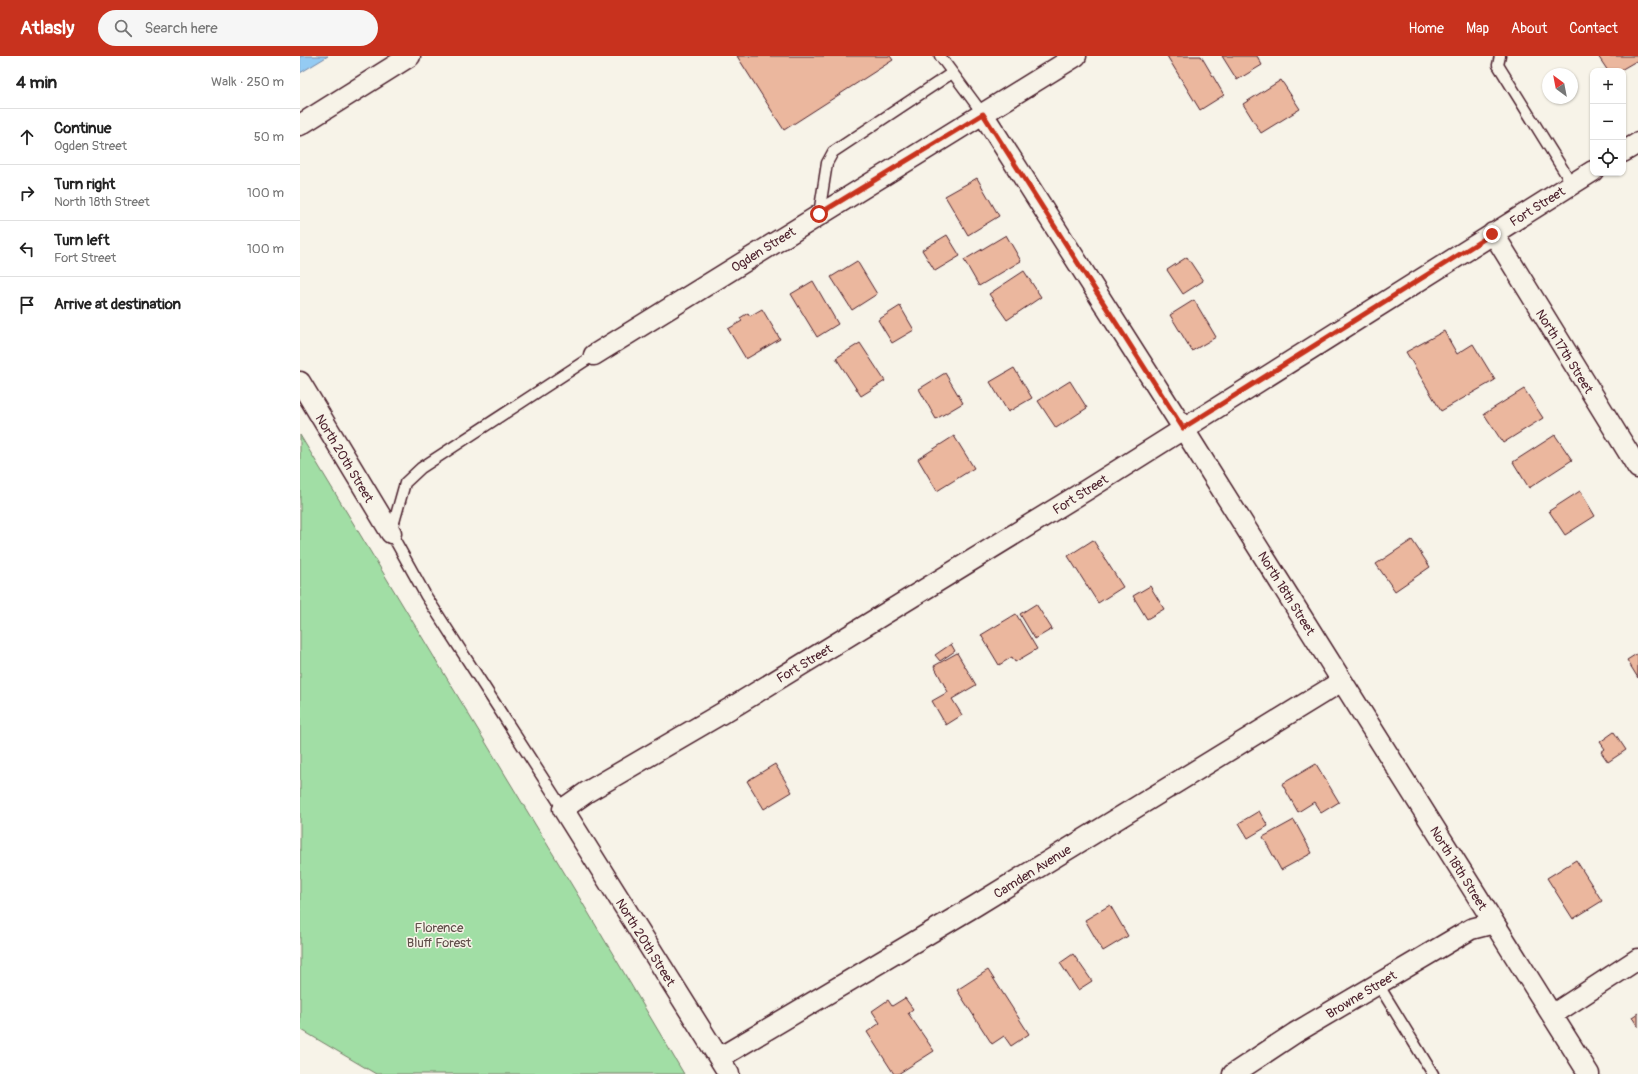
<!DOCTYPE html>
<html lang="en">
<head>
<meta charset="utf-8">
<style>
	:root { --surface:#fff; --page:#f6f6f6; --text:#222; --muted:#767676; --line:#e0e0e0; --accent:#c8321e }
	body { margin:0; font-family:Pangolin,sans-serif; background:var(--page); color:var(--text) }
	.controls { position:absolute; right:12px; top:12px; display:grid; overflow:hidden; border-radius:8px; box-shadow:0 1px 3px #0004 }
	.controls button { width:36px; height:36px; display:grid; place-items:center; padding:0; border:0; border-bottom:1px solid var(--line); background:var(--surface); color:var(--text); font:20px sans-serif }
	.compass { position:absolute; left:1242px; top:12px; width:36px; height:36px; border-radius:50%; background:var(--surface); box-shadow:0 1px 3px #0004; rotate:328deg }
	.stop { position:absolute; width:12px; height:12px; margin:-9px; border:3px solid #c8321e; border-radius:50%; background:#fff }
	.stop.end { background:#c8321e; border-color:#fff; box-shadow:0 1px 4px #0008 }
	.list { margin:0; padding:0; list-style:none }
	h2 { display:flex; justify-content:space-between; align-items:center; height:52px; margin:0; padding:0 16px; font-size:17px }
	h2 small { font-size:13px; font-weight:400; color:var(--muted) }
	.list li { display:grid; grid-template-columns:26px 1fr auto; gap:12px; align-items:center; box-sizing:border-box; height:56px; padding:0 16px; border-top:1px solid var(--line) }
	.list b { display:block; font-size:15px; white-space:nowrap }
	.list p { margin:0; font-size:13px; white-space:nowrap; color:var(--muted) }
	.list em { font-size:13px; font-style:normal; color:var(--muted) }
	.icon { flex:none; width:22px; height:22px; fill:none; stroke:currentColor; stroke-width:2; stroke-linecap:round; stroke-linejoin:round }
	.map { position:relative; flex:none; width:1338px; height:1018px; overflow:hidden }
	header { display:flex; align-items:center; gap:24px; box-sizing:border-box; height:56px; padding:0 20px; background:var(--accent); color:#fff }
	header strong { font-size:19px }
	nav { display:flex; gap:22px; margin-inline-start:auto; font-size:14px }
	.search { width:280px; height:36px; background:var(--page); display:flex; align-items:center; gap:10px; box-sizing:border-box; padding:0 14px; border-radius:22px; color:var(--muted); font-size:15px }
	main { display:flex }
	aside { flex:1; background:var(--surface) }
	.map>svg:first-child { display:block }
	.green { fill:#a1dea5; stroke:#767e68 }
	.water { fill:#94cbf3; stroke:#7686a3 }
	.building { fill:#ebb79e; stroke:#4a1f2b }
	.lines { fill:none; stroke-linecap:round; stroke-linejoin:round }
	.lane-casing { stroke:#4a1f2b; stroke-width:13 }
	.street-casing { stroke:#4a1f2b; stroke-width:23 }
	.lane { stroke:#f7f3e8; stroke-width:10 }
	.street { stroke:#f7f3e8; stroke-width:20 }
	.route { stroke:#c8321e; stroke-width:5 }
	.labels { text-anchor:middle; stroke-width:3; stroke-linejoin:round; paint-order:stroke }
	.street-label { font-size:13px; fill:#4a1f2b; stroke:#f7f3e8 }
	.park-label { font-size:13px; fill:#604f4a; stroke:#f7f3e8 }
</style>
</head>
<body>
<header>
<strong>Atlasly</strong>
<div class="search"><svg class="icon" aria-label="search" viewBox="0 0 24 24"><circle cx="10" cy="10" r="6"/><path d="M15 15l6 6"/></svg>Search here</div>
<nav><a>Home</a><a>Map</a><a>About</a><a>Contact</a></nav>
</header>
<main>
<aside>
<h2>4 min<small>Walk · 250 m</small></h2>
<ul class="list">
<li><svg class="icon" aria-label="ahead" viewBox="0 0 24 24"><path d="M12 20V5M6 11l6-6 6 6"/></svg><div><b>Continue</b><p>Ogden Street</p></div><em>50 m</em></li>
<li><svg class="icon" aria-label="right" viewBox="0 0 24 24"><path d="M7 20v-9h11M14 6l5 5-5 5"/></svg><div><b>Turn right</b><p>North 18th Street</p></div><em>100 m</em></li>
<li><svg class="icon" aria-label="left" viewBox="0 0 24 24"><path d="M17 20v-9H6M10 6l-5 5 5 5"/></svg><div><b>Turn left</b><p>Fort Street</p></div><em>100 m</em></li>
<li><svg class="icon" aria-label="arrive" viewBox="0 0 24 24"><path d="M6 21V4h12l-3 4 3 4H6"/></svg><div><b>Arrive at destination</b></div></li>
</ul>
</aside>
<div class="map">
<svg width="1338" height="1018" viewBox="0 0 1338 1018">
	<rect width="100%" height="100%" fill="#f7f3e8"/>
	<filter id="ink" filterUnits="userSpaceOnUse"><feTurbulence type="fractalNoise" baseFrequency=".025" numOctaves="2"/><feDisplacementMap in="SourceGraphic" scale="8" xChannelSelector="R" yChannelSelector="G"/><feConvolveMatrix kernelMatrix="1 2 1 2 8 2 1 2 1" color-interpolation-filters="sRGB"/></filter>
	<g filter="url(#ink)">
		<path class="green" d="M 0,379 L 279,841 L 384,1018 L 76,1018 L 0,973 Z"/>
		<path class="water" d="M 0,0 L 28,0 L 0,17 Z"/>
		<path class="building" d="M 437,0 L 590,0 L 593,4 L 484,74 Z
			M 867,0 L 901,0 L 924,39 L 900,54 Z
			M 922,0 L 957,0 L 962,9 L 937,24 Z
			M 1298,0 L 1338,0 L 1338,4 L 1319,15 L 1308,15 Z
			M 981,24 L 1000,53 L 961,77 L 943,48 Z
			M 677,122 L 699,160 L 668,179 L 645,140 Z
			M 647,179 L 660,200 L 635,215 L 622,194 Z
			M 706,179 L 721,205 L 679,230 L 664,204 Z
			M 887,201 L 903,225 L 883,238 L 867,214 Z
			M 557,205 L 577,238 L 552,254 L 531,221 Z
			M 724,215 L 741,241 L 707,264 L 689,238 Z
			M 513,225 L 538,268 L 517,281 L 491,238 Z
			M 894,244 L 916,281 L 892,295 L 870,259 Z
			M 600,250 L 614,274 L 592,287 L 578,264 Z
			M 462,253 L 480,283 L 446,303 L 428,273 L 442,265 L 440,262 L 448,257 L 450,260 Z
			M 1144,275 L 1157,298 L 1173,288 L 1195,324 L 1141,355 L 1106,296 Z
			M 560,287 L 585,325 L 561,340 L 536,302 Z
			M 714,312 L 732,342 L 708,356 L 690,326 Z
			M 645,317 L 663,347 L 636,363 L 619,333 Z
			M 770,325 L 787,352 L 756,372 L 738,345 Z
			M 1224,333 L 1243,362 L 1203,387 L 1184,358 Z
			M 1255,379 L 1272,404 L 1229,432 L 1213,406 Z
			M 654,380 L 674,412 L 637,435 L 618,403 Z
			M 1280,435 L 1295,460 L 1265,479 L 1249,455 Z
			M 793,484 L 823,531 L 798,547 L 768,500 Z
			M 1112,484 L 1130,511 L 1095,535 L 1076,508 Z
			M 850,530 L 864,553 L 847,563 L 833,540 Z
			M 736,548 L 752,573 L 735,583 L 720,558 Z
			M 716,558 L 737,593 L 715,606 L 712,601 L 699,609 L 681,579 Z
			M 651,588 L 655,595 L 640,605 L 635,599 Z
			M 657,597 L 676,629 L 652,643 L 662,659 L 646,669 L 632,645 L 648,636 L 634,610 Z
			M 1338,597 L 1338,622 L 1327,604 Z
			M 1314,676 L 1326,694 L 1308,706 L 1301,696 L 1305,693 L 1300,686 Z
			M 475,708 L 492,736 L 464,753 L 447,725 Z
			M 1016,708 L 1039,746 L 1021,757 L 1014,746 L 998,756 L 982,728 Z
			M 959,755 L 968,770 L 948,782 L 939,767 Z
			M 994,764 L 1012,797 L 981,814 L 963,781 Z
			M 1276,804 L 1302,845 L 1273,863 L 1247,822 Z
			M 810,849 L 828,880 L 803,895 L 785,864 Z
			M 773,898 L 792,925 L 778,934 L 760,907 Z
			M 688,914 L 729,978 L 711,990 L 704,980 L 692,988 L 657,934 Z
			M 605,942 L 613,953 L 608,957 L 634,995 L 598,1018 L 594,1018 L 567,976 L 580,967 L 572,955 L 588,944 L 592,950 Z
			M 1338,957 L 1338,971 L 1332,961 Z"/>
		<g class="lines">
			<g class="lane-casing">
				<path id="lane" d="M 640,0 L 683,58
					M 1200,0 L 1198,9 L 1272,128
					M 519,158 L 527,107 L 533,96 L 652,17
					M 263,753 L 126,540 L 91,477 L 105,427 L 121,412 L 294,299
					M 1078,928 L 1133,1018"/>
			</g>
			<g class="street-casing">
				<path id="street" d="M 683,58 L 883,372 L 1289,1018
					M 0,69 L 110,0
					M 1323,96 L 1338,87
					M 1193,177 L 1338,412
					M 294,299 L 776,0
					M 0,326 L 91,477
					M 1252,959 L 1338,903
					M 419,1002 L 675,850 L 1042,625
					M 429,1018 L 263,753 L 287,736 L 436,649 L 788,433 L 1293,115
					M 933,1018 L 995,977 L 1171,873 L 1194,867"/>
			</g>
			<use href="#lane" class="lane"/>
			<use href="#street" class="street"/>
		</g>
	</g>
	<g class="lines" filter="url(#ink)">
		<path class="route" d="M 519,158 L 683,58 L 883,372 L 1192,178"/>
	</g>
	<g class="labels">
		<g class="street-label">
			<text transform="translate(1237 150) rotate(-32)" y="5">Fort Street</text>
			<text transform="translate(463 193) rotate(-32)" y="5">Ogden Street</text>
			<text transform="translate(1265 295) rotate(58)" y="5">North 17th Street</text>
			<text transform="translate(45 402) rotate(59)" y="5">North 20th Street</text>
			<text transform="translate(780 438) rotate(-32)" y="5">Fort Street</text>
			<text transform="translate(987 537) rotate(58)" y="5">North 18th Street</text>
			<text transform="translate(504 607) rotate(-31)" y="5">Fort Street</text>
			<text transform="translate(1159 812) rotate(58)" y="5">North 18th Street</text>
			<text transform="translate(732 815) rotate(-32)" y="5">Camden Avenue</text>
			<text transform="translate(346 886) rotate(58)" y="5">North 20th Street</text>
			<text transform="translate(1061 938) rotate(-31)" y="5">Browne Street</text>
		</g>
		<g class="park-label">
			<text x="139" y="876">Florence<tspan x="139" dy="15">Bluff Forest</tspan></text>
		</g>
	</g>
</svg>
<div class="controls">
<button>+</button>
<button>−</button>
<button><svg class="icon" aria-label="locate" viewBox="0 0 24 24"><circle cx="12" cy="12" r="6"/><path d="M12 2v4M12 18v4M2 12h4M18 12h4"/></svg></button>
</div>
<svg class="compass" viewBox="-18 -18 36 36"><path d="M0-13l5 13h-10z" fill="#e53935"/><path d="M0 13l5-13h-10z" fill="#767676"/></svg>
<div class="stop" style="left:519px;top:158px"></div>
<div class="stop end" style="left:1192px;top:178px"></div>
</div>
</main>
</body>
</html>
